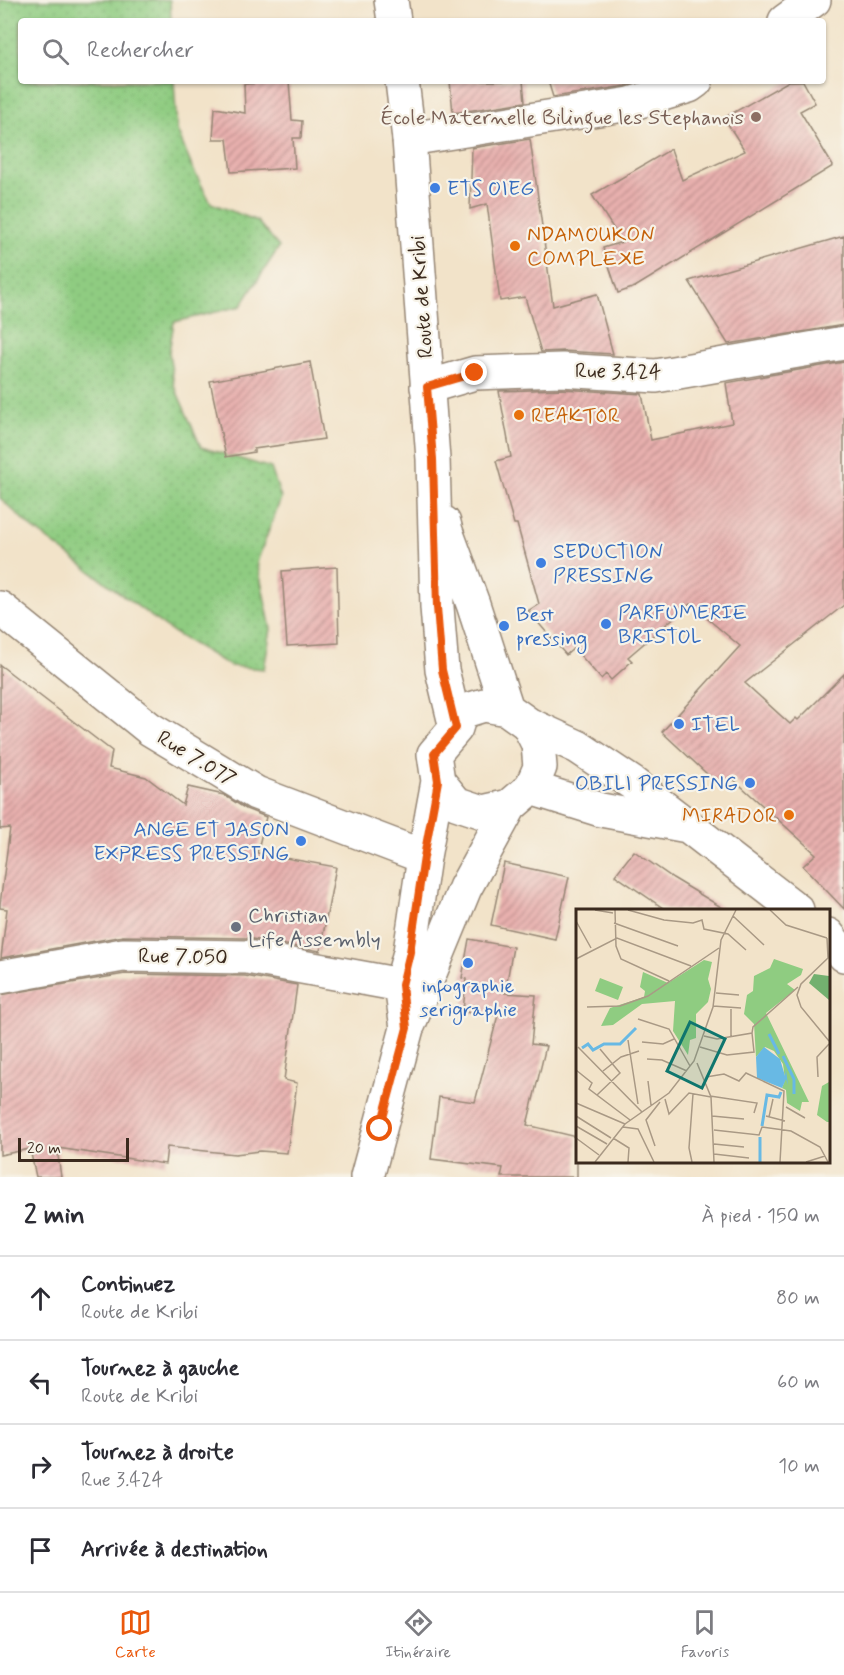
<!DOCTYPE html>
<html lang="fr">
<head>
<meta charset="utf-8">
<style>
	:root { --surface:#fff; --page:#f7f7f7; --text:#2b2b33; --muted:#7c7c81; --line:#e1e1e2; --accent:#ea580c }
	body { margin:0; font-family:Mynerve,sans-serif; background:var(--page); color:var(--text) }
	.scale { position:absolute; left:18px; bottom:15px; width:111px; box-sizing:border-box; padding-left:6px; border:3px solid #3b2a1e; border-top:0; font-size:16px; line-height:21px; white-space:nowrap; color:#3b2a1e; -webkit-text-stroke:4px #f7f3e8; paint-order:stroke }
	.stop { position:absolute; width:18px; height:18px; margin:-14px; border:4px solid #ea580c; border-radius:50%; background:#fff }
	.stop.end { background:#ea580c; border-color:#fff; box-shadow:0 2px 6px #0008 }
	.list { margin:0; padding:0; list-style:none }
	h2 { display:flex; justify-content:space-between; align-items:center; height:78px; margin:0; padding:0 24px; font-size:26px }
	h2 small { font-size:20px; font-weight:400; color:var(--muted) }
	.list li { display:grid; grid-template-columns:39px 1fr auto; gap:18px; align-items:center; box-sizing:border-box; height:84px; padding:0 24px; border-top:2px solid var(--line) }
	.list b { display:block; font-size:22px; white-space:nowrap }
	.list p { margin:0; font-size:20px; white-space:nowrap; color:var(--muted) }
	.list em { font-size:20px; font-style:normal; color:var(--muted) }
	.icon { flex:none; width:33px; height:33px; fill:none; stroke:currentColor; stroke-width:2; stroke-linecap:round; stroke-linejoin:round }
	.map { position:relative; flex:none; width:844px; height:1177px; overflow:hidden }
	.search { position:absolute; background:var(--surface); box-shadow:0 2px 4px #0004; left:18px; right:18px; top:18px; height:66px; display:flex; align-items:center; gap:15px; box-sizing:border-box; padding:0 21px; border-radius:6px; color:var(--muted); font-size:22px }
	.sheet { height:414px; background:var(--surface) }
	nav { display:flex; justify-content:space-around; align-items:center; box-sizing:border-box; height:84px; border-top:2px solid var(--line); background:var(--surface); font-size:16px; color:var(--muted) }
	nav a { display:grid; justify-items:center; gap:3px }
	nav .on { color:var(--accent) }
	.map>svg:first-child { display:block }
	.grass { fill:url(#grass-dots); stroke:#657b50; stroke-width:1.5 }
	.building { fill:url(#building-hatch) }
	.lines { fill:none; stroke-linecap:round; stroke-linejoin:round }
	.minor-casing { stroke:#968674; stroke-width:36 }
	.major-casing { stroke:#968674; stroke-width:36 }
	.minor { stroke:#fff; stroke-width:33 }
	.major { stroke:#fff; stroke-width:33 }
	.route { stroke:#ea580c; stroke-width:8 }
	.education-dot { fill:#8d6e63; stroke:#f7f3e8; stroke-width:2 }
	.shop-dot { fill:#3f7fe0; stroke:#f7f3e8; stroke-width:2 }
	.food-dot { fill:#e8710a; stroke:#f7f3e8; stroke-width:2 }
	.worship-dot { fill:#6b7280; stroke:#f7f3e8; stroke-width:2 }
	.labels { text-anchor:middle; stroke-width:4.5; stroke-linejoin:round; paint-order:stroke }
	.education-label { font-size:21px; fill:#785e54; stroke:#f7f3e8; text-anchor:end }
	.shop-label { font-size:21px; fill:#366cbe; stroke:#f7f3e8; text-anchor:start }
	.food-label { font-size:21px; fill:#c56008; stroke:#f7f3e8; text-anchor:start }
	.street-label { font-size:21px; fill:#3b2a1e; stroke:#f7f3e8 }
	.worship-label { font-size:21px; fill:#5b616d; stroke:#f7f3e8; text-anchor:start }
	.inset-river { fill:none; stroke:#68b9e4; stroke-width:3 }
	.inset-road { fill:none; stroke:#a99985; stroke-width:1.5 }
	.view { fill:#0f766e; fill-opacity:0.15; stroke:#0f766e; stroke-width:3 }
	.inset-edge { fill:none; stroke:#3b2a1e; stroke-width:3 }
</style>
</head>
<body>
<div class="map">
<svg width="844" height="1177" viewBox="0 0 844 1177">
	<defs>
		<pattern id="grass-dots" width="8" height="8" patternUnits="userSpaceOnUse" patternTransform="scale(1.5)"><rect width="8" height="8" fill="#8fcc81"/><path d="M2 2h.1M6 6h.1" fill="none" stroke="#7caf6f" stroke-width="1.8" stroke-linecap="round"/></pattern>
		<pattern id="building-hatch" width="6" height="6" patternUnits="userSpaceOnUse" patternTransform="scale(1.5)"><rect width="6" height="6" fill="#e8b0ae"/><path d="M-1 1l2-2M0 6l6-6M5 7l2-2" fill="none" stroke="#bd8f8d"/></pattern>
	</defs>
	<rect width="100%" height="100%" fill="#f7f3e8"/>
	<filter id="ink" filterUnits="userSpaceOnUse"><feTurbulence type="fractalNoise" baseFrequency=".0167" numOctaves="2"/><feDisplacementMap in="SourceGraphic" scale="12" xChannelSelector="R" yChannelSelector="G"/><feConvolveMatrix kernelMatrix="1 2 1 2 8 2 1 2 1" color-interpolation-filters="sRGB"/></filter>
	<filter id="wash" filterUnits="userSpaceOnUse"><feTurbulence type="fractalNoise" baseFrequency=".008" numOctaves="4" result="noise"/><feDisplacementMap in="SourceGraphic" scale="24" xChannelSelector="R" yChannelSelector="G"/><feGaussianBlur stdDeviation="1.35" result="paint"/><feColorMatrix in="noise" values="0 0 0 0 0 0 0 0 0 0 0 0 0 0 0 0 0 1.4 0 .05"/><feComposite in="paint" operator="in"/></filter>
	<g filter="url(#wash)">
		<rect width="100%" height="100%" fill="#f2e3c9"/>
		<path class="grass" d="M 0,0 L 170,0 L 171,21 L 21,21 L 21,81 L 174,81 L 177,130 L 192,167 L 211,203 L 257,221 L 279,247 L 241,306 L 174,322 L 169,352 L 174,385 L 201,447 L 271,468 L 281,498 L 257,562 L 271,629 L 264,669 L 230,666 L 171,631 L 31,527 L 0,498 Z"/>
		<g id="blocks">
			<path class="building" d="M 289,81 L 292,120 L 302,121 L 301,138 L 293,138 L 295,168 L 231,172 L 227,139 L 213,139 L 215,108 L 245,113 L 244,84 Z
				M 450,81 L 523,81 L 525,102 L 453,113 Z
				M 548,81 L 641,81 L 626,86 L 553,97 Z
				M 789,81 L 803,81 L 815,103 L 800,111 L 833,166 L 635,287 L 618,293 L 603,248 L 622,242 L 592,195 L 671,149 L 682,180 L 745,151 L 724,118 Z
				M 530,139 L 553,306 L 597,294 L 613,354 L 563,351 L 541,352 L 525,297 L 500,301 L 487,204 L 470,209 L 472,148 Z
				M 844,236 L 844,325 L 728,344 L 689,281 Z
				M 310,362 L 324,439 L 254,449 L 254,452 L 226,457 L 210,381 Z
				M 844,362 L 844,605 L 745,683 L 790,724 L 796,718 L 798,720 L 844,674 L 844,909 L 803,866 L 816,854 L 731,777 L 721,787 L 662,732 L 740,646 L 690,604 L 628,657 L 632,661 L 611,680 L 606,674 L 601,679 L 574,648 L 566,655 L 528,611 L 539,604 L 517,524 L 514,524 L 496,461 L 511,457 L 499,391 L 562,389 L 642,394 L 651,440 L 732,423 L 726,383 Z
				M 337,567 L 339,643 L 287,646 L 282,571 Z
				M 0,665 L 112,751 L 109,768 L 146,777 L 183,805 L 188,787 L 224,795 L 246,809 L 266,817 L 257,853 L 336,867 L 320,951 L 247,938 L 123,936 L 1,958 L 7,909 L 0,908 L 0,904 L 10,828 L 0,829 Z
				M 634,851 L 673,878 L 726,910 L 666,910 L 615,875 Z
				M 504,863 L 569,877 L 555,939 L 491,925 Z
				M 469,939 L 513,947 L 505,993 L 536,995 L 531,1044 L 546,1046 L 527,1125 L 577,1137 L 577,1177 L 501,1177 L 503,1168 L 431,1159 L 439,1097 L 475,1102 L 498,1015 L 463,1012 L 466,979 L 462,978 Z
				M 125,974 L 245,976 L 297,985 L 284,1080 L 297,1083 L 287,1153 L 260,1151 L 235,1154 L 167,1147 L 165,1164 L 57,1148 L 61,1177 L 36,1177 L 30,1149 L 0,1155 L 0,995 Z"/>
		</g>
	</g>
	<g filter="url(#ink)">
		<use href="#blocks" fill-opacity="0" stroke="#968674" stroke-width="1.5"/>
		<g class="lines">
			<g class="minor-casing">
				<path id="minor" d="M 785,21 L 814,0
					M 409,139 L 630,104 L 689,86 L 696,81
					M 427,387 L 475,373 L 562,370 L 656,376 L 844,343
					M 0,608 L 150,729 L 256,793 L 424,857
					M 0,977 L 123,955 L 247,957 L 401,985"/>
			</g>
			<g class="major-casing">
				<path id="major" d="M 391,0 L 394,21
					M 402,81 L 409,139 L 433,459 L 437,607 L 442,670 L 456,728
					M 444,523 L 446,531 L 473,604 L 507,709
					M 528,724 L 578,747 L 632,783 L 797,910
					M 531,788 L 601,810 L 682,825
					M 828,935 L 844,955
					M 409,1024 L 465,888 L 510,806
					M 367,1177 L 407,1028 L 401,985 L 410,952 L 424,857 L 438,781 L 434,754 L 456,728 L 461,712 L 484,705 L 507,709 L 528,724 L 538,744 L 540,767 L 531,788 L 510,806 L 483,812 L 456,803 L 438,781"/>
			</g>
			<use href="#minor" class="minor"/>
			<use href="#major" class="major"/>
		</g>
	</g>
	<g class="lines" filter="url(#ink)">
		<path class="route" d="M 380,1129 L 407,1028 L 402,985 L 410,952 L 424,857 L 438,781 L 434,754 L 456,728 L 442,670 L 437,607 L 433,459 L 427,387 L 475,373"/>
	</g>
	<circle class="education-dot" cx="756" cy="117" r="6"/>
	<g class="shop-dot">
		<circle cx="435" cy="188" r="6"/>
		<circle cx="541" cy="563" r="6"/>
		<circle cx="606" cy="624" r="6"/>
		<circle cx="504" cy="626" r="6"/>
		<circle cx="679" cy="724" r="6"/>
		<circle cx="750" cy="783" r="6"/>
		<circle cx="301" cy="841" r="6"/>
		<circle cx="468" cy="963" r="6"/>
	</g>
	<g class="food-dot">
		<circle cx="515" cy="246" r="6"/>
		<circle cx="519" cy="415" r="6"/>
		<circle cx="789" cy="815" r="6"/>
	</g>
	<circle class="worship-dot" cx="236" cy="927" r="6"/>
	<g class="labels">
		<g class="education-label">
			<text x="744" y="124">École Maternelle Bilingue les Stephanois</text>
		</g>
		<g class="shop-label">
			<text x="447" y="195">ETS OIEG</text>
			<text x="553" y="558">SEDUCTION<tspan x="553" dy="24">PRESSING</tspan></text>
			<text x="618" y="619">PARFUMERIE<tspan x="618" dy="24">BRISTOL</tspan></text>
			<text x="516" y="621">Best<tspan x="516" dy="24">pressing</tspan></text>
			<text x="691" y="731">ITEL</text>
			<text x="738" y="790" text-anchor="end">OBILI PRESSING</text>
			<text x="289" y="836" text-anchor="end">ANGE ET JASON<tspan x="289" dy="24">EXPRESS PRESSING</tspan></text>
			<text x="468" y="992" text-anchor="middle">infographie<tspan x="468" dy="24">serigraphie</tspan></text>
		</g>
		<g class="food-label">
			<text x="527" y="241">NDAMOUKON<tspan x="527" dy="24">COMPLEXE</tspan></text>
			<text x="531" y="422">REAKTOR</text>
			<text x="777" y="822" text-anchor="end">MIRADOR</text>
		</g>
		<g class="street-label">
			<text transform="translate(421 297) rotate(-94)" y="7">Route de Kribi</text>
			<text transform="translate(618 371) rotate(1)" y="7">Rue 3.424</text>
			<text transform="translate(197 758) rotate(31)" y="7">Rue 7.077</text>
			<text transform="translate(183 956) rotate(1)" y="7">Rue 7.050</text>
		</g>
		<g class="worship-label">
			<text x="248" y="922">Christian<tspan x="248" dy="24">Life Assembly</tspan></text>
		</g>
	</g>
	<g transform="translate(576 909)">
		<rect width="254" height="254" fill="#f2e3c9"/>
		<path d="M 128,51 L 136,53 L 132,70 L 135,80 L 132,93 L 120,105 L 120,129 L 114,131 L 112,146 L 97,122 L 99,92 L 66,95 L 37,116 L 25,117 L 34,99 L 68,88 L 69,82 L 64,78 L 67,63 L 92,74 Z" fill="#8fcc81"/>
		<path d="M 238,65 L 253,67 L 253,91 L 233,74 Z" fill="#73b06f"/>
		<path d="M 198,50 L 227,60 L 225,66 L 211,75 L 219,81 L 190,104 L 233,193 L 226,193 L 224,202 L 211,194 L 210,181 L 206,179 L 209,171 L 207,155 L 198,142 L 189,138 L 180,148 L 178,115 L 168,105 L 171,86 L 177,82 L 178,67 L 194,59 Z" fill="#8fcc81"/>
		<path d="M 24,69 L 47,78 L 42,91 L 19,82 ZM 253,173 L 253,213 L 251,213 L 241,206 L 246,177 Z" fill="#8fcc81"/>
		<path d="M 188,138 L 204,150 L 209,167 L 210,161 L 212,176 L 210,170 L 206,179 L 181,169 L 180,148 Z" fill="#68b9e4"/>
		<path class="inset-river" d="M 193,125 L 203,145M 6,139 L 12,135 L 17,141 L 28,135 L 44,135 L 60,119M 207,147 L 218,170 L 218,185M 186,217 L 191,186 L 203,188 L 205,183M 184,253 L 184,228"/>
		<path class="inset-road" d="M 19,1 L 37,4M 39,1 L 40,37 L 45,50 L 93,72M 52,1 L 88,11 L 117,14 L 126,11 L 128,20 L 152,25 L 170,41M 194,1 L 210,16 L 251,29M 157,7 L 188,36M 0,12 L 15,39M 38,14 L 102,37M 251,29 L 252,49 L 225,75 L 221,86 L 225,98 L 253,132M 0,50 L 41,29 L 115,57M 140,84 L 163,86M 137,97 L 165,99M 11,98 L 44,97 L 72,87 L 143,39M 155,100 L 155,128M 62,110 L 93,120 L 114,157M 128,127 L 141,130 L 176,124 L 177,118 L 222,78M 52,131 L 62,195M 66,133 L 87,135 L 98,130M 2,138 L 66,203M 124,138 L 151,146 L 178,143 L 176,124M 71,150 L 86,151 L 111,162M 121,154 L 135,188 L 138,253M 0,161 L 16,174 L 13,180 L 54,211M 27,162 L 45,148 L 63,142M 130,168 L 148,165 L 163,172 L 170,164 L 208,182 L 204,253M 242,168 L 241,148 L 253,135M 72,172 L 75,196M 21,186 L 44,164 L 24,140M 134,187 L 181,194 L 178,204M 89,190 L 93,205 L 113,184 L 135,188M 0,194 L 49,215M 210,198 L 229,209M 0,207 L 35,229M 136,207 L 168,210M 190,207 L 209,212M 193,208 L 197,190M 0,217 L 31,235M 47,218 L 62,220 L 78,253M 138,221 L 183,226 L 186,218 L 215,222 L 244,238 L 252,253M 0,229 L 23,246M 37,229 L 53,239 L 52,253M 138,235 L 168,238M 79,237 L 70,211 L 84,193M 138,245 L 173,249M 19,253 L 49,215 L 93,184 L 118,152 L 137,98 L 145,31 L 160,1M 116,253 L 113,239 L 117,185M 230,253 L 249,247"/>
		<path class="view" d="M 114,113 L 149,130 L 126,179 L 91,162 Z"/>
		<rect width="254" height="254" class="inset-edge"/>
	</g>
</svg>
<div class="scale">20 m</div>
<div class="stop" style="left:380px;top:1129px"></div>
<div class="stop end" style="left:475px;top:373px"></div>
<div class="search"><svg class="icon" aria-label="search" viewBox="0 0 24 24"><circle cx="10" cy="10" r="6"/><path d="M15 15l6 6"/></svg>Rechercher</div>
</div>
<section class="sheet">
<h2>2 min<small>À pied · 150 m</small></h2>
<ul class="list">
<li><svg class="icon" aria-label="ahead" viewBox="0 0 24 24"><path d="M12 20V5M6 11l6-6 6 6"/></svg><div><b>Continuez</b><p>Route de Kribi</p></div><em>80 m</em></li>
<li><svg class="icon" aria-label="left" viewBox="0 0 24 24"><path d="M17 20v-9H6M10 6l-5 5 5 5"/></svg><div><b>Tournez à gauche</b><p>Route de Kribi</p></div><em>60 m</em></li>
<li><svg class="icon" aria-label="right" viewBox="0 0 24 24"><path d="M7 20v-9h11M14 6l5 5-5 5"/></svg><div><b>Tournez à droite</b><p>Rue 3.424</p></div><em>10 m</em></li>
<li><svg class="icon" aria-label="arrive" viewBox="0 0 24 24"><path d="M6 21V4h12l-3 4 3 4H6"/></svg><div><b>Arrivée à destination</b></div></li>
</ul>
</section>
<nav>
<a class="on"><svg class="icon" aria-label="map" viewBox="0 0 24 24"><path d="M3 6l6-2 6 2 6-2v14l-6 2-6-2-6 2zM9 4v14M15 6v14"/></svg>Carte</a>
<a><svg class="icon" aria-label="directions" viewBox="0 0 24 24"><path d="M12 3l9 9-9 9-9-9zM9 14v-3h6M13 9l2 2-2 2"/></svg>Itinéraire</a>
<a><svg class="icon" aria-label="saved" viewBox="0 0 24 24"><path d="M7 4h10v16l-5-4-5 4z"/></svg>Favoris</a>
</nav>
</body>
</html>
